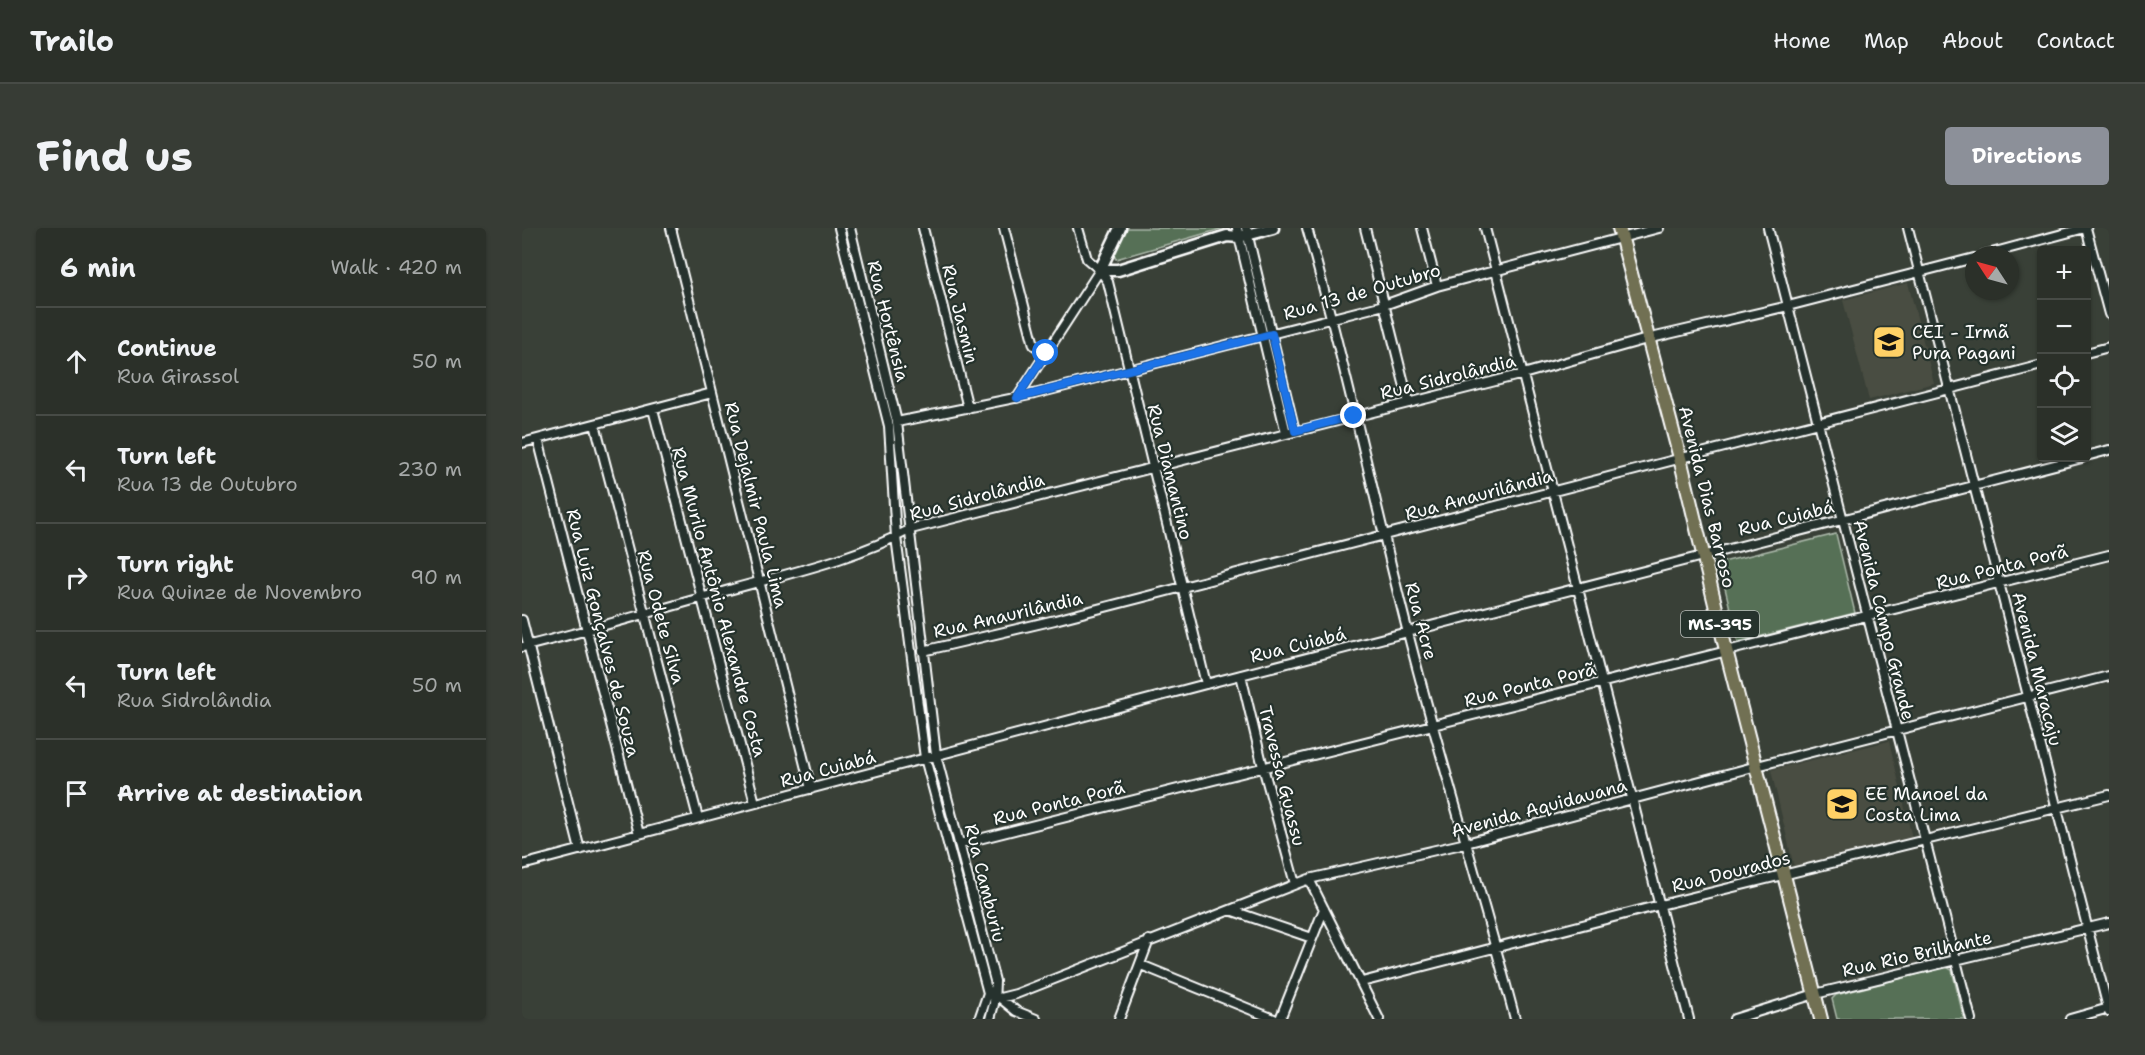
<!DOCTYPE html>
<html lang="en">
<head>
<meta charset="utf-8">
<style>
	:root { --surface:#2b3029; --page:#373c35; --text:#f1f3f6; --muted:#a6a9a8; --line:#474b46; --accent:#8c9099 }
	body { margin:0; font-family:"Shantell Sans",sans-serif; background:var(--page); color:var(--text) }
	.controls { position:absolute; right:18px; top:18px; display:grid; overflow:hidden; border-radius:6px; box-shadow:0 2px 4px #0004 }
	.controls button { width:54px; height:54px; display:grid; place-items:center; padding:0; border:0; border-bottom:2px solid var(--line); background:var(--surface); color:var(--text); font:30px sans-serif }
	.compass { position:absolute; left:1443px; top:18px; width:54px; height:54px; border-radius:50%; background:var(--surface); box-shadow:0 2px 4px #0004; rotate:306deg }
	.stop { position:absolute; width:18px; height:18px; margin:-14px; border:4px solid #1a73e8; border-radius:50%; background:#fff }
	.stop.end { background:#1a73e8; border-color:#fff; box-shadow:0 2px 6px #0008 }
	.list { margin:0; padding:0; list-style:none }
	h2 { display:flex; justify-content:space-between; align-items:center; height:78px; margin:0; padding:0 24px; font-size:26px }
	h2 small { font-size:20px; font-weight:400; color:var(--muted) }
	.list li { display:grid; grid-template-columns:39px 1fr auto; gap:18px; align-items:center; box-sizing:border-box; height:108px; padding:0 24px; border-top:2px solid var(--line) }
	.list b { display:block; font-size:22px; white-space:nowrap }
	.list p { margin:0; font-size:20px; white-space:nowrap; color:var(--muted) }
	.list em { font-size:20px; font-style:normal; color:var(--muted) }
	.icon { flex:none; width:33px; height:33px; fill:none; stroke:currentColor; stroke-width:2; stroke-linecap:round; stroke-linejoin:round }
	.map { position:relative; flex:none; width:1587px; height:791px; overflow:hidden; border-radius:6px }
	header { display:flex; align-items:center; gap:36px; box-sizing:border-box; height:84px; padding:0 30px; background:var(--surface); border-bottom:2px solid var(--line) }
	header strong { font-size:28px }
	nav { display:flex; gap:33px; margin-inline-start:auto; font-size:21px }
	.intro { display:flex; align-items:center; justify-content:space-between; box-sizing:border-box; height:144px; padding:0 36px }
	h1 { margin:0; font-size:42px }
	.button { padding:15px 27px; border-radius:6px; background:var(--accent); color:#fff; font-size:21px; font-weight:700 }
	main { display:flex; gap:36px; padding:0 36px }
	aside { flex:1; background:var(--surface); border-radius:6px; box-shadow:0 2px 4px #0004 }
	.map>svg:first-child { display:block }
	.built { fill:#4a4d42 }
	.green { fill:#577056; stroke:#abb8aa; stroke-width:1.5 }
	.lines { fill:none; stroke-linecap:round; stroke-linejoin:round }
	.street-casing { stroke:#fff; stroke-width:12 }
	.secondary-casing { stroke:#fff; stroke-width:15 }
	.primary-casing { stroke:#fff; stroke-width:16 }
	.street { stroke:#26332d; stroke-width:8 }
	.secondary { stroke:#26332d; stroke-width:10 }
	.primary { stroke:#716f52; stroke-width:12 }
	.route { stroke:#1a73e8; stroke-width:8 }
	.labels { text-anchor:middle; stroke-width:4.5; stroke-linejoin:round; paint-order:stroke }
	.shield { fill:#26332d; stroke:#bec2c0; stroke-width:1.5 }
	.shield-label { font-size:16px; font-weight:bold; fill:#fff }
	.street-label { font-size:18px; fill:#fff; stroke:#26332d }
	.poi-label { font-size:18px; fill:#fff; stroke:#26332d; text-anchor:start }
</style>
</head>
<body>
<header>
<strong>Trailo</strong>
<nav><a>Home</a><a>Map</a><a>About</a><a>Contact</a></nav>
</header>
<div class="intro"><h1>Find us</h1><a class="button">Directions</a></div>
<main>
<aside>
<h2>6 min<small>Walk · 420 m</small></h2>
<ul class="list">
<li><svg class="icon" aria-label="ahead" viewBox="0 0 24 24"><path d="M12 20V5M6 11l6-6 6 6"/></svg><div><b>Continue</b><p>Rua Girassol</p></div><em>50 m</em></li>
<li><svg class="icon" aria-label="left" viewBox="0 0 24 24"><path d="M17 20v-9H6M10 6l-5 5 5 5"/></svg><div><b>Turn left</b><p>Rua 13 de Outubro</p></div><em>230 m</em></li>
<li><svg class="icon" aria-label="right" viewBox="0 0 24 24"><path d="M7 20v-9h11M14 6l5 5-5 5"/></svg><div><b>Turn right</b><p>Rua Quinze de Novembro</p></div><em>90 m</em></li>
<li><svg class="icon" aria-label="left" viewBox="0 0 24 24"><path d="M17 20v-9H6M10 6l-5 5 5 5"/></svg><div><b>Turn left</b><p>Rua Sidrolândia</p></div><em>50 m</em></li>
<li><svg class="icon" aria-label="arrive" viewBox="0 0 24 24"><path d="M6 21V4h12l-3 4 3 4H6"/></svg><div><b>Arrive at destination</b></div></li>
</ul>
</aside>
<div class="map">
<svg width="1587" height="791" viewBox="0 0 1587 791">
	<rect width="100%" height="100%" fill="#394037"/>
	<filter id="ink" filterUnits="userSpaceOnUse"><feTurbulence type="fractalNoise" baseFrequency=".0167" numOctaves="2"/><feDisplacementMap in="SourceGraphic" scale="12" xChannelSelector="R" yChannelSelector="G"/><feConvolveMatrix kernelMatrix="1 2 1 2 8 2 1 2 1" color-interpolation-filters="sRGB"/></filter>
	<g filter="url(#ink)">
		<path class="built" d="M 1386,55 L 1412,155 L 1347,172 L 1321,72 Z
			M 1367,513 L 1390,610 L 1272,639 L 1249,542 Z"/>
		<path class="green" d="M 603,0 L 702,0 L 594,31 L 591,26 Z
			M 1314,306 L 1333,385 L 1216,414 L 1197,335 Z
			M 1424,739 L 1430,742 L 1442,791 L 1315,791 L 1310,771 L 1314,767 Z"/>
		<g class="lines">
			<g class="street-casing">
				<path id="street" d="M 149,0 L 289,561
					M 317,0 L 367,198 L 374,309 L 403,530 L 466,765 L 457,791
					M 328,0 L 375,194 L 414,527 L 473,753 L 472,776 L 468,791
					M 401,0 L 446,180
					M 482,0 L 512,117 L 524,125
					M 556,0 L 565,31 L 578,42 L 586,54 L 684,456
					M 715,0 L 764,205
					M 724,0 L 773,203
					M 785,0 C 823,133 851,268 885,401 C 918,532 959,661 993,791
					M 843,0 L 887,175
					M 900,0 L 915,58
					M 963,0 L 1167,791
					M 1246,0 L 1449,791
					M 1386,0 L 1587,784
					M 1564,0 L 1587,86
					M 1462,27 L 1563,0
					M 1564,125 L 1587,119
					M 495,170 L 578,42
					M 131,181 L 233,575
					M 375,194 L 512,166 L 862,77 L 915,58 L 1137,0
					M 73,196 L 176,590
					M 16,211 L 117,606
					M 0,215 L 190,165
					M 1564,228 L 1587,222
					M 0,392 L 58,622
					M 0,419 C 70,402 138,381 207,362 C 268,345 333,331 389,301 L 1001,146 L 1125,111 L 1266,78 L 1452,30
					M 401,423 L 533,392 L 1520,137
					M 719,447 L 741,539 L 773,656
					M 437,616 L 1587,327
					M 0,637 L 684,456 L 1560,230
					M 787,651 L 857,791
					M 708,682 L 790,710
					M 619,737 L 752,791
					M 840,754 L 1138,677 L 1587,567
					M 466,765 L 478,770 L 494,766 L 787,651 L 944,615 L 1235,538 L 1587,448
					M 478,770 L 494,783 L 514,791
					M 597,791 L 627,712
					M 758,791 L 802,681
					M 1212,791 L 1293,766 L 1587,695
					M 1548,791 L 1587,780"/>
			</g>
			<g class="secondary-casing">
				<path id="secondary" d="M 598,0 L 578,42 L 596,42 L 705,8 L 717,9 L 751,0"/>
			</g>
			<g class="primary-casing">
				<path id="primary" d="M 1097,0 L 1158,230 L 1204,422 L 1299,791"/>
			</g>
			<use href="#street" class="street"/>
			<use href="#secondary" class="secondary"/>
			<use href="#primary" class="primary"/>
		</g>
	</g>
	<g class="lines" filter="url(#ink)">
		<path class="route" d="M 524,125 L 495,170 L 750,106 L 773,203 L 832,188"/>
	</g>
	<defs>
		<g id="school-square" transform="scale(1.725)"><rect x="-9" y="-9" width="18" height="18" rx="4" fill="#ffd166" stroke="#26332d"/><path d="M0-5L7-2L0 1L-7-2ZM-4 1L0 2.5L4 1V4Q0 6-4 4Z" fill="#111"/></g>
	</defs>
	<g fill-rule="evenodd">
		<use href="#school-square" x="1367" y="114"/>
		<use href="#school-square" x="1320" y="576"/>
	</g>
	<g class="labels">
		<rect class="shield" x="1159" y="383" width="78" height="26" rx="4.5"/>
		<g class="shield-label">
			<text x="1198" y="402">MS-395</text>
		</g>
		<g class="street-label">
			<text transform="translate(840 64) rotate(-16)" y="6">Rua 13 de Outubro</text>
			<text transform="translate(438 86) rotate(76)" y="6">Rua Jasmin</text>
			<text transform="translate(366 93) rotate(76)" y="6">Rua Hortênsia</text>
			<text transform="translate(926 149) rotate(-14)" y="6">Rua Sidrolândia</text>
			<text transform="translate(648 244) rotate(76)" y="6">Rua Diamantino</text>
			<text transform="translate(957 267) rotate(-15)" y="6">Rua Anaurilândia</text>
			<text transform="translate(455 269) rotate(-15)" y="6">Rua Sidrolândia</text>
			<text transform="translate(1185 269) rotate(76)" y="6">Avenida Dias Barroso</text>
			<text transform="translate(234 277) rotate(76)" y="6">Rua Dejalmir Paula Lima</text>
			<text transform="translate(1264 290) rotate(-14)" y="6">Rua Cuiabá</text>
			<text transform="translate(1480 339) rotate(-14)" y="6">Rua Ponta Porã</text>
			<text transform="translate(197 374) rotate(75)" y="6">Rua Murilo Antônio Alexandre Costa</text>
			<text transform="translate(486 387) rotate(-13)" y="6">Rua Anaurilândia</text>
			<text transform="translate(139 389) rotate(75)" y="6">Rua Odete Silva</text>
			<text transform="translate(1362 392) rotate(76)" y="6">Avenida Campo Grande</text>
			<text transform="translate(899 393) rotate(75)" y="6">Rua Acre</text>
			<text transform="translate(81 405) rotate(76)" y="6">Rua Luiz Gonçalves de Souza</text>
			<text transform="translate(776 417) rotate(-14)" y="6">Rua Cuiabá</text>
			<text transform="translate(1515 441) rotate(76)" y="6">Avenida Maracaju</text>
			<text transform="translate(1008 457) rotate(-14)" y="6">Rua Ponta Porã</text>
			<text transform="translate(306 541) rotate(-15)" y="6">Rua Cuiabá</text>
			<text transform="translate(760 548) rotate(76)" y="6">Travessa Guassu</text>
			<text transform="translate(537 575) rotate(-14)" y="6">Rua Ponta Porã</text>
			<text transform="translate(1017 580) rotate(-15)" y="6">Avenida Aquidauana</text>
			<text transform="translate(1209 644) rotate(-14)" y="6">Rua Dourados</text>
			<text transform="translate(463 655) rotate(76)" y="6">Rua Camburiu</text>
			<text transform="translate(1395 726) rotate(-13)" y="6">Rua Rio Brilhante</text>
		</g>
		<g class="poi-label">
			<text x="1390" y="110">CEI - Irmã<tspan x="1390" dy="21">Pura Pagani</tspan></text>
			<text x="1343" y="572">EE Manoel da<tspan x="1343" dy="21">Costa Lima</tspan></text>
		</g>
	</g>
</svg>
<div class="controls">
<button>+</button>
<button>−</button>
<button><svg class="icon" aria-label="locate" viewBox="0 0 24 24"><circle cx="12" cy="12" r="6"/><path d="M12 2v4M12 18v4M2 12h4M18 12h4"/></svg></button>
<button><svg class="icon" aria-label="layers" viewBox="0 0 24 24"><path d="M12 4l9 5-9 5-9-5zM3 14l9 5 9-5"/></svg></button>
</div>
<svg class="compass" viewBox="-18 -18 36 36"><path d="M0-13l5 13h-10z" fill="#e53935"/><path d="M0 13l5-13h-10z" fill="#a6a9a8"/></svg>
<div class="stop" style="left:524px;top:125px"></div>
<div class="stop end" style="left:832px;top:188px"></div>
</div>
</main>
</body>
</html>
